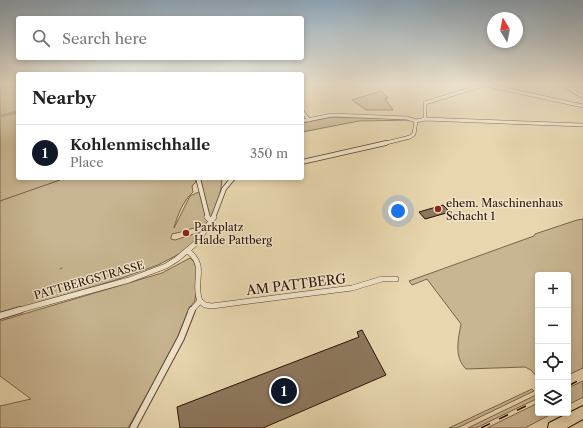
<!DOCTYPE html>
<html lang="en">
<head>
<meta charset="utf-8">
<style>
	:root { --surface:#fff; --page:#f2f2f2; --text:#222; --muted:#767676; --line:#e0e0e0; --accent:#111827 }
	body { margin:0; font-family:"Libre Caslon Text",serif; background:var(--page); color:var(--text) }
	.controls { position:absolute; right:12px; bottom:12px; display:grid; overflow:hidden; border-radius:4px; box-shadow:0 2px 6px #0003 }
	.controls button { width:36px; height:36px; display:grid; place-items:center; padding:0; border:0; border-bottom:1px solid var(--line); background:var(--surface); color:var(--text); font:20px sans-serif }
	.compass { position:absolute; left:487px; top:12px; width:36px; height:36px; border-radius:50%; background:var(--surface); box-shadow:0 2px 6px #0003; rotate:350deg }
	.you { position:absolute; left:398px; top:211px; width:14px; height:14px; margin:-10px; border:3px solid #fff; border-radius:50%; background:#1a73e8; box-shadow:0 0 0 6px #1a73e833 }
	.badge { display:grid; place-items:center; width:26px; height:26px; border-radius:50%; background:var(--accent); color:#fff; font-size:13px; font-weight:700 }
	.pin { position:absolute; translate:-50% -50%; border:2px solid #fff; box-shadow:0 1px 4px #0006 }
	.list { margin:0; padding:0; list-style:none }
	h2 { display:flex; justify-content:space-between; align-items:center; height:52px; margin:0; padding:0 16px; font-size:17px }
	h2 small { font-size:13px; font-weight:400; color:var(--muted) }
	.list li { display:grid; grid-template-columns:26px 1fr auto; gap:12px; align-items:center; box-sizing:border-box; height:56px; padding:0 16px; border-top:1px solid var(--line) }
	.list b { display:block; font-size:15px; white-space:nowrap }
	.list p { margin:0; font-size:13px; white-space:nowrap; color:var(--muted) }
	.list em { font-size:13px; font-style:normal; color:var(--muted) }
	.icon { flex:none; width:22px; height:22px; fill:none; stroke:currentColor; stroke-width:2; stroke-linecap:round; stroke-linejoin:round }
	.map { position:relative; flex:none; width:583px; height:428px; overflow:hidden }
	.search { position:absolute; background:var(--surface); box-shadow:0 2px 6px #0003; left:16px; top:16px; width:288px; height:44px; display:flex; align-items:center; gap:10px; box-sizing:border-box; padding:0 14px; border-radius:4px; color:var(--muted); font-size:15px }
	.panel { position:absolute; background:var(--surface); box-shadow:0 2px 6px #0003; left:16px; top:72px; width:288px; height:108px; border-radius:4px }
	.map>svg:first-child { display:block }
	.green { fill:#c8b591; stroke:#7a634b }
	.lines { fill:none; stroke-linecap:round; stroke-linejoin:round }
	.stream { stroke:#765f48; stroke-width:1 }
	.canal { stroke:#a89375; stroke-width:3 }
	.building { fill:#8d775d; stroke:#2b1105 }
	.street-far3-casing { stroke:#5a422f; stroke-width:4 }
	.street-far2-casing { stroke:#5a422f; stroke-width:5.5 }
	.street-far1-casing { stroke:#5a422f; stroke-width:6 }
	.street-casing { stroke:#5a422f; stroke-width:8 }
	.highway-casing { stroke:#2b1105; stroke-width:2 }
	.street-far3 { stroke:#f0e4ca; stroke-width:3 }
	.street-far2 { stroke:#f0e4ca; stroke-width:4 }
	.street-far1 { stroke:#f0e4ca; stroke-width:5 }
	.street { stroke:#f0e4ca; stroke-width:6 }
	.highway { fill:#e8d6ae; fill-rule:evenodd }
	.rail { stroke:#2b1105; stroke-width:1.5; stroke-dasharray:10 10; stroke-linecap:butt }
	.poi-dot { fill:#8f2418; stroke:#f0e4ca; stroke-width:1.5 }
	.labels { text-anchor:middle; stroke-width:3; stroke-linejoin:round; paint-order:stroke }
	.poi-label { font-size:11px; fill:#2b1105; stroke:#f0e4ca; text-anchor:start }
	.street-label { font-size:11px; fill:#2b1105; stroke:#f0e4ca }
	.near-street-label { font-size:13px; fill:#2b1105; stroke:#f0e4ca }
</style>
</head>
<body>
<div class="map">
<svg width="583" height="428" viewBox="0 0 583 428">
	<rect width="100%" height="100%" fill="#e8d6ae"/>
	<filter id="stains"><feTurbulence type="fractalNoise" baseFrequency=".005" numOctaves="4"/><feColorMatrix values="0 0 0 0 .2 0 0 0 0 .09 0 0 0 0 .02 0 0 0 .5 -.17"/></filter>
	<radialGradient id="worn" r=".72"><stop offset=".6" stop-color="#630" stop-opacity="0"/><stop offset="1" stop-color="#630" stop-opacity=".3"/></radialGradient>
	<path class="green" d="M 0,84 L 18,84 L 18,178 L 195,178 L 196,182 L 192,186 L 193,192 C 183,201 177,216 174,228 L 190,196 L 203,190 L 200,178 L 222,178 C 221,198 215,214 202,229 L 198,227 L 187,230 L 188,232 L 185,233 L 185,231 L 172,234 L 171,237 L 171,239 L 175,240 L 200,232 L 203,233 L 183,252 L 158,265 L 116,280 L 0,314 Z
		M 381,91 L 388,98 L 385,99 L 393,110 L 366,110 L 352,100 Z
		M 332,117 L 406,119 L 410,120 L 359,121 L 302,132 L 302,123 Z
		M 583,219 L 583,368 L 568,375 L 568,275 L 538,275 L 538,378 L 531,370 L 525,367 L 466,369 C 454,357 458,340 461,324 L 427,279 L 412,285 L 409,281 L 534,236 L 535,234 L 577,220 Z
		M 190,258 L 194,262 L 197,271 L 195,301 L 190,307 L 181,334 L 128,428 L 0,428 L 0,406 L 31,399 L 0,376 L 0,321 L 162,273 Z
		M 583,381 L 583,397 L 568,405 L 568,388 Z
		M 532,389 L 534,391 L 457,428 L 449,428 Z
		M 538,394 L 538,398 L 476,428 L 468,428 Z
		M 538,403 L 538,413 L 553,413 L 525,428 L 487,428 Z"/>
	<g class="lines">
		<path class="stream" d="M 0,201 L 60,180
			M 60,269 L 62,268"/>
		<path class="canal" d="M 0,116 L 18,112"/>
	</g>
	<path class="building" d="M 443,205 L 450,212 L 425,219 L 419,212 Z
		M 362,330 L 386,375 L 263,428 L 180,428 L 177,407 L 359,337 L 357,332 Z"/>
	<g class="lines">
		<g class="street-far3-casing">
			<path id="street-far3" d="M 482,84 L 583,106
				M 562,84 L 583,97
				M 302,111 L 309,120
				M 425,119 L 425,103 L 483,85
				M 302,121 L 332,115 L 407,118 L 416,121 L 425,119 L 583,125
				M 382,144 L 410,137 L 414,134 L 416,121"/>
		</g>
		<g class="street-far2-casing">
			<path id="street-far2" d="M 302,162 L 386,143
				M 198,178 L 208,218
				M 213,218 L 224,189 L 233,178"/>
		</g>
		<g class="street-far1-casing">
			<path id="street-far1" d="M 207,217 L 211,221
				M 188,251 C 208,267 192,281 200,301 L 191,311
				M 200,301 L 205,305 L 212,306 L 352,288 L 382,279 L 396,279
				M 16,311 L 129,280 L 166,266 L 177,259 L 196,243 L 214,217"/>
		</g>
		<g class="street-casing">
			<path id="street" d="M 0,316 L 20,310
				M 133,428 L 181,338 L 192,310"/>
		</g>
		<g class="highway-casing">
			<path id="highway" d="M 583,406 L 583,419 L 567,428 L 548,428 L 549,423 Z"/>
		</g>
		<use href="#street-far3" class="street-far3"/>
		<use href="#street-far2" class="street-far2"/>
		<use href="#street-far1" class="street-far1"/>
		<use href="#street" class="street"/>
		<use href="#highway" class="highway"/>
		<path class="rail" d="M 568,386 L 583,378
			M 481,428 L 538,400"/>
	</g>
	<linearGradient id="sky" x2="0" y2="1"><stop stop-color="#8ea7ba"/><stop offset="0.58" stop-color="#f5eddb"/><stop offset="1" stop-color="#f5eddb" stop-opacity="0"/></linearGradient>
	<rect width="583" height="144" fill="url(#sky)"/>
	<g class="poi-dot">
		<circle cx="438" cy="209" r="4"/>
		<circle cx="186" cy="233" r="4"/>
	</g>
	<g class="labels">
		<g class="poi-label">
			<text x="446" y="207">ehem. Maschinenhaus<tspan x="446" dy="13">Schacht 1</tspan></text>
			<text x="194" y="231">Parkplatz<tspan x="194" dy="13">Halde Pattberg</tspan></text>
		</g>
		<g class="street-label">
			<text transform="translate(89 280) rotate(-16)" y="4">PATTBERGSTRASSE</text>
		</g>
		<g class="near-street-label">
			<text transform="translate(296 284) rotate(-7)" y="5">AM PATTBERG</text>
		</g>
	</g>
	<rect width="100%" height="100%" filter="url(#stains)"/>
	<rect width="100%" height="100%" fill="url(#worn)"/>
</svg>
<div class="controls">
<button>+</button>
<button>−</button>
<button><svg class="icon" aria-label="locate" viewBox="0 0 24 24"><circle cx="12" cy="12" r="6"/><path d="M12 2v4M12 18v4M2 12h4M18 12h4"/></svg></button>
<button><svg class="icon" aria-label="layers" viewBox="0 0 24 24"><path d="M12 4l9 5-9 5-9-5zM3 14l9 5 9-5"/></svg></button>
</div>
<svg class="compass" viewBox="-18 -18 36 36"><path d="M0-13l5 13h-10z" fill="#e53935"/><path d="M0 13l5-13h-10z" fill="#767676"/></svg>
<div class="you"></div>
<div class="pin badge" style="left:284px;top:391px">1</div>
<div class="search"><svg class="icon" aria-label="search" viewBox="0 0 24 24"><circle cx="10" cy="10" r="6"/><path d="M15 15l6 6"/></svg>Search here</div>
<section class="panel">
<h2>Nearby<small></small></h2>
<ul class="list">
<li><span class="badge">1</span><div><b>Kohlenmischhalle</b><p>Place</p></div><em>350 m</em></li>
</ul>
</section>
</div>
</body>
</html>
